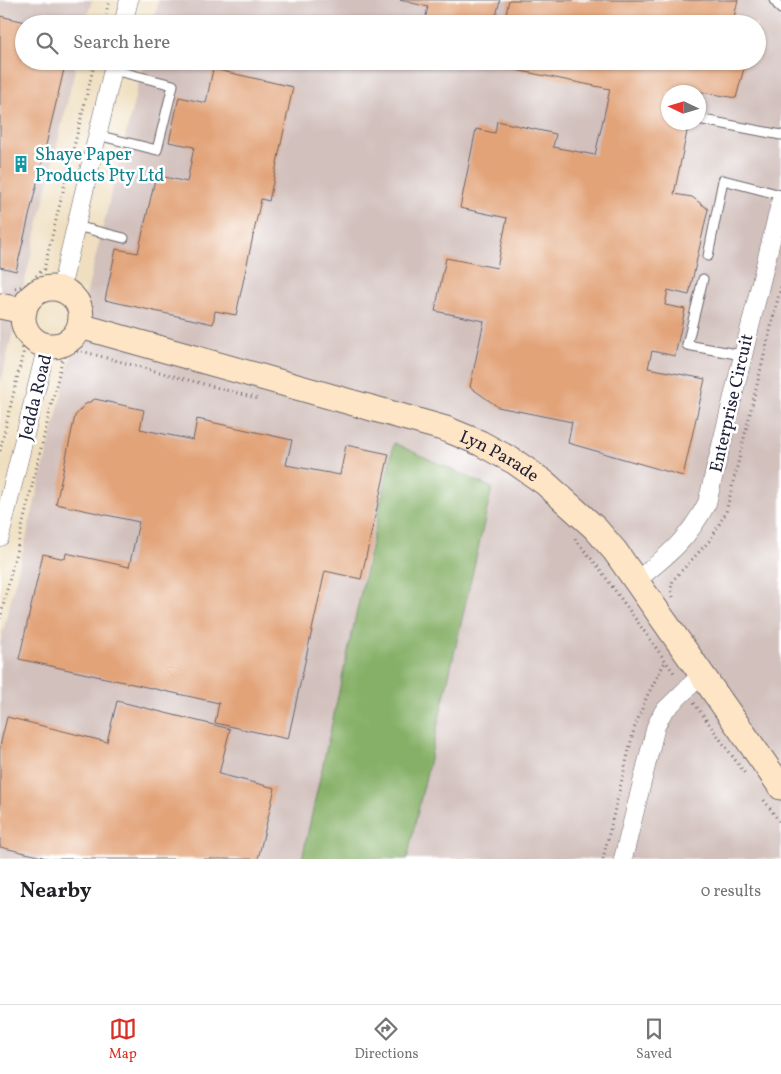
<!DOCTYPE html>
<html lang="en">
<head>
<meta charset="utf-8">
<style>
	:root { --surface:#fff; --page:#f6f6f6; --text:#202124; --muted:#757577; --line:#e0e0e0; --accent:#d93025 }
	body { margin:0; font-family:Vollkorn,serif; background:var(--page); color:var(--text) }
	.compass { position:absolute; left:661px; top:85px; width:45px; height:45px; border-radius:50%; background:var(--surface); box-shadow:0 1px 4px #0004; rotate:274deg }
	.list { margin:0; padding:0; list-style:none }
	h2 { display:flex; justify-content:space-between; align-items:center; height:65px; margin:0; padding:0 20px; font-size:21px }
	h2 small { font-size:16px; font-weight:400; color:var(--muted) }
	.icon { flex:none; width:28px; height:28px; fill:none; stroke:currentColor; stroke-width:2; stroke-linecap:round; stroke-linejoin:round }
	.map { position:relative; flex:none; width:781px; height:859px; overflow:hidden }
	.search { position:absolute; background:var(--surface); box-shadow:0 1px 4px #0004; left:15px; right:15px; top:15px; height:55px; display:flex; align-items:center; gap:12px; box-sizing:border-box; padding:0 18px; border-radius:28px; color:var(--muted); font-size:19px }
	.sheet { height:145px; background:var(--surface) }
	nav { display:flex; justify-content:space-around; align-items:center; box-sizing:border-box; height:70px; border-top:1px solid var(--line); background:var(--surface); font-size:14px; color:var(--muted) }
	nav a { display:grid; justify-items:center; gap:2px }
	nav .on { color:var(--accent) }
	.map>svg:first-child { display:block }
	.industrial { fill:#d1c0bc; fill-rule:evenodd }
	.forest { fill:#86b068; stroke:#546952 }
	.building { fill:#e2a378 }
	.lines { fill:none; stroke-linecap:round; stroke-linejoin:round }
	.lane-casing { stroke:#6a646a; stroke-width:11 }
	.street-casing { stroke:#6a646a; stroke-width:19 }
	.secondary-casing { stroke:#6a646a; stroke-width:27 }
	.path { stroke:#6a646a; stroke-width:3; stroke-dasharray:1 4; stroke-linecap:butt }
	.lane { stroke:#fff; stroke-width:9 }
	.street { stroke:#fff; stroke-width:18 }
	.secondary { stroke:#fee5c5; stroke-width:25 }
	.labels { text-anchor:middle; stroke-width:5; stroke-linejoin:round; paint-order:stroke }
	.culture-label { font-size:18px; fill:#0d838f; stroke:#fff; text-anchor:start }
	.street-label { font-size:18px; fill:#22223b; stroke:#fff }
</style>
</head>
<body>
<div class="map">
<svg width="781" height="859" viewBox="0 0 781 859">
	<rect width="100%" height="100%" fill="#fff"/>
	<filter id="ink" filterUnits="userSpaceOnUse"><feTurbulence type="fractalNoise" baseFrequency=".02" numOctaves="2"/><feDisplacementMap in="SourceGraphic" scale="10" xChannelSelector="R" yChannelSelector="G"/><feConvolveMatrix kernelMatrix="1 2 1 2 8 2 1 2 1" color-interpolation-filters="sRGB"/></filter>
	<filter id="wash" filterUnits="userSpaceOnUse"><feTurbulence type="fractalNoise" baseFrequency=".0096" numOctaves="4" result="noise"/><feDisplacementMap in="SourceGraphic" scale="20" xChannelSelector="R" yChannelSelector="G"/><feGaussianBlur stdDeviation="1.12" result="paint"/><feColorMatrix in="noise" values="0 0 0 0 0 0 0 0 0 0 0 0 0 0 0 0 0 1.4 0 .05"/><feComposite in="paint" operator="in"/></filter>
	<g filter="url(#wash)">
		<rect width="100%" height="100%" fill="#efdfc0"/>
		<path class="industrial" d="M 0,0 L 92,0 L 86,24 L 24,24 L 24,61 L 77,61 L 0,386 Z
			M 159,0 L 781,0 L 781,859 L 407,859 L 492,488 L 394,443 L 302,859 L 0,859 L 0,643 L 144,61 L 757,61 L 757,24 L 153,24 ZM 668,92 L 698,92 L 698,122 L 668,122 Z"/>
		<path class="forest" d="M 394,443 L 492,488 L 407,859 L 302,859 Z"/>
		<g id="blocks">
			<path class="building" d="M 400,0 L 500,0 L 494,24 L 471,22 L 470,24 L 424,24 L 428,7 Z
				M 509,0 L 738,0 L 734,17 L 742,19 L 741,24 L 504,24 Z
				M 0,16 L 30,23 L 24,24 L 24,61 L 66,61 L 16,271 L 0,267 Z
				M 497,61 L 746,61 L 736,98 L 696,91 L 668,92 L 668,122 L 689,122 L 674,194 L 692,197 L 708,209 L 689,295 L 668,290 L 665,305 L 685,309 L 675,356 L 652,351 L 648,368 L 705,379 L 683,476 L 568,443 L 572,422 L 498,407 L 470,387 L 484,321 L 435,311 L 446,258 L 497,268 L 507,218 L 460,208 L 476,129 L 495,133 L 497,121 L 556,134 L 553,147 L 595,155 L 610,89 L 496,66 Z
				M 213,69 L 293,87 L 269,201 L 261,199 L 236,315 L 215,311 L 213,324 L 105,300 L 116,249 L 138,253 L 156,175 L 187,182 L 194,147 L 169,142 L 179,97 L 206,103 Z
				M 95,399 L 144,410 L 140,429 L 193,440 L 197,419 L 292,440 L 286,465 L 340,475 L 346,445 L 389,454 L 361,579 L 325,571 L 288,739 L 215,723 L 219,703 L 19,659 L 43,554 L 65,559 L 66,553 L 129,567 L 139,522 L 56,504 L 75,416 L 84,405 Z
				M 117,701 L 230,729 L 219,774 L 275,788 L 258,859 L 51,859 L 0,847 L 0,746 L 7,717 L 107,742 Z"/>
		</g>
	</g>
	<g filter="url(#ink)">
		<use href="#blocks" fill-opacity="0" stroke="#6a646a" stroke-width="1"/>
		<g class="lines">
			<g class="lane-casing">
				<path id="lane" d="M 774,0 L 781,9
					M 698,119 L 781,135
					M 97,135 L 157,150 L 173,85 L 113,70
					M 76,226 L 124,238
					M 708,256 L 723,180 L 781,195
					M 703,279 L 687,345 L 742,355"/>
			</g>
			<g class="street-casing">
				<path id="street" d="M 123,24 L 129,0
					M 61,289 L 115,61
					M 0,537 L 47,345
					M 636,581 C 668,555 687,541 707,503 L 781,200
					M 623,859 L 656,726 L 663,712 L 702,674"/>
			</g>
			<g class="secondary-casing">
				<g id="secondary">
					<circle cx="52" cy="317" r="29"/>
					<path d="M 0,306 L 24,311"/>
					<path id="s1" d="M 80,326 L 446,429 L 480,443 L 515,462 L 545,483 L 595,528 L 615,551 L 781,787"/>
				</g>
			</g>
			<path class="path" d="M 104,24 L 109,0
				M 15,288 L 25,286 L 44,269 L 95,61
				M 0,451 L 23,353 L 22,341 L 11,330
				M 575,539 L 599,568 L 674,673
				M 673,597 L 671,589 L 673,580 L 711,539 L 726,512 L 781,286
				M 0,619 L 62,361 L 68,352 L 81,351 L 259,399
				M 694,703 L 746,775
				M 764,800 L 781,824
				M 603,859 L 634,729 L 647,696 L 665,662"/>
			<use href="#lane" class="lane"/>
			<use href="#street" class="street"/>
			<use href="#secondary" class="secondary"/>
		</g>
	</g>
	<defs>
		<g id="building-bare" transform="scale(1.35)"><path d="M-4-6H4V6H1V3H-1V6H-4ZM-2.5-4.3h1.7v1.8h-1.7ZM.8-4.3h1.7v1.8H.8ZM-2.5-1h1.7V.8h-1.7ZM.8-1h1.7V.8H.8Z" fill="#0f9aa8" stroke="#fff" stroke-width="2.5" paint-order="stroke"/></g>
	</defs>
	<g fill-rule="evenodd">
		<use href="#building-bare" x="21" y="164"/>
	</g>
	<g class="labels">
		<g class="culture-label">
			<text x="35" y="160">Shaye Paper<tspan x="35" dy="21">Products Pty Ltd</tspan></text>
		</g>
		<g class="street-label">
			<text transform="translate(35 397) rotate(-76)" y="6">Jedda Road</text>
			<text transform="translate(731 403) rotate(-77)" y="6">Enterprise Circuit</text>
			<text dy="6" stroke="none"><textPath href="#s1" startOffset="440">Lyn Parade</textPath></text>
		</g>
	</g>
</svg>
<svg class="compass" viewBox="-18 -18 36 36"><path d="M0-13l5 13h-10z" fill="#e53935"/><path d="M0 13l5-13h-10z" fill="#757577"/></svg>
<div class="search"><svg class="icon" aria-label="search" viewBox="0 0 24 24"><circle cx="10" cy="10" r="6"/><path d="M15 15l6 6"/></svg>Search here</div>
</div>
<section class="sheet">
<h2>Nearby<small>0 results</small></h2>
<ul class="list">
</ul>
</section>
<nav>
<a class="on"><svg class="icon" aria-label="map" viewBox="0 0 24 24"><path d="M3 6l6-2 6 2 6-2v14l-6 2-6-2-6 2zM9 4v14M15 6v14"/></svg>Map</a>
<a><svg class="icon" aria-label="directions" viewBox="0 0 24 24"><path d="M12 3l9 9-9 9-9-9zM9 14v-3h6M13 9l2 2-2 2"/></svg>Directions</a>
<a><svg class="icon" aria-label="saved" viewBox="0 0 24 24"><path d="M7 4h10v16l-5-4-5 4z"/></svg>Saved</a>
</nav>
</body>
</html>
